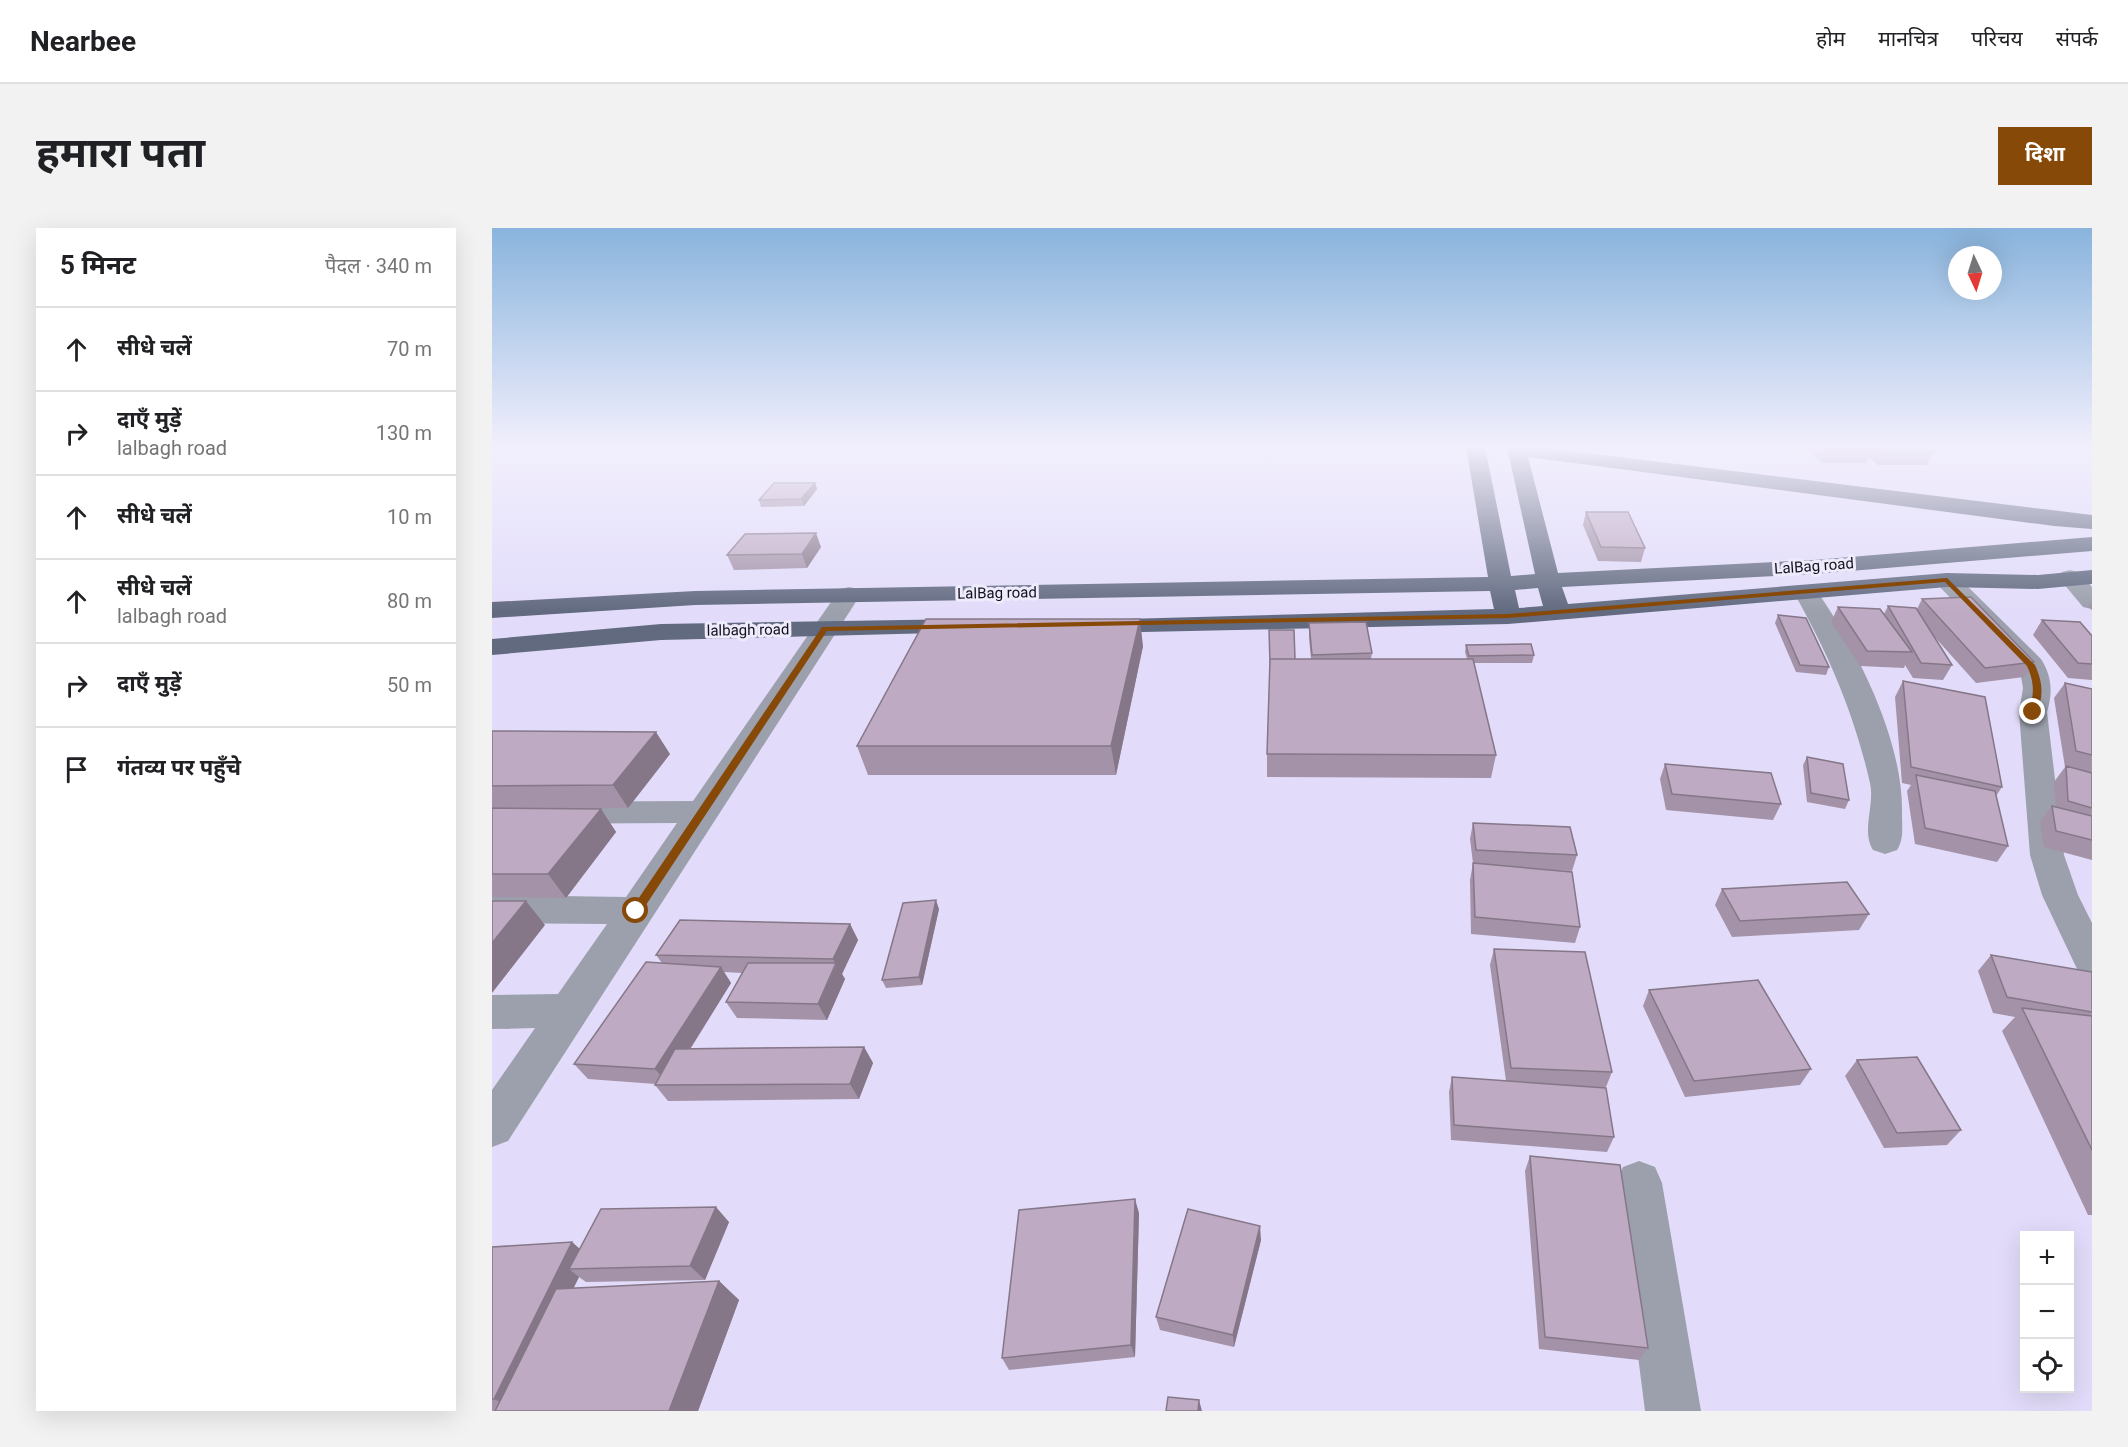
<!DOCTYPE html>
<html lang="hi">
<head>
<meta charset="utf-8">
<style>
	:root { --surface:#fff; --page:#f2f2f2; --text:#202124; --muted:#757577; --line:#e0e0e0; --accent:#864908 }
	body { margin:0; font-family:Roboto,"Noto Sans Devanagari",sans-serif; background:var(--page); color:var(--text) }
	.controls { position:absolute; right:18px; bottom:18px; display:grid; overflow:hidden; border-radius:0px; box-shadow:0 6px 24px #0002 }
	.controls button { width:54px; height:54px; display:grid; place-items:center; padding:0; border:0; border-bottom:2px solid var(--line); background:var(--surface); color:var(--text); font:30px sans-serif }
	.compass { position:absolute; left:1456px; top:18px; width:54px; height:54px; border-radius:50%; background:var(--surface); box-shadow:0 6px 24px #0002; rotate:176deg }
	.stop { position:absolute; width:18px; height:18px; margin:-14px; border:4px solid #864908; border-radius:50%; background:#fff }
	.stop.end { background:#864908; border-color:#fff; box-shadow:0 2px 6px #0008 }
	.list { margin:0; padding:0; list-style:none }
	h2 { display:flex; justify-content:space-between; align-items:center; height:78px; margin:0; padding:0 24px; font-size:26px }
	h2 small { font-size:20px; font-weight:400; color:var(--muted) }
	.list li { display:grid; grid-template-columns:39px 1fr auto; gap:18px; align-items:center; box-sizing:border-box; height:84px; padding:0 24px; border-top:2px solid var(--line) }
	.list b { display:block; font-size:22px; white-space:nowrap }
	.list p { margin:0; font-size:20px; white-space:nowrap; color:var(--muted) }
	.list em { font-size:20px; font-style:normal; color:var(--muted) }
	.icon { flex:none; width:33px; height:33px; fill:none; stroke:currentColor; stroke-width:2; stroke-linecap:round; stroke-linejoin:round }
	.map { position:relative; flex:none; width:1600px; height:1183px; overflow:hidden; border-radius:0px }
	header { display:flex; align-items:center; gap:36px; box-sizing:border-box; height:84px; padding:0 30px; background:var(--surface); border-bottom:2px solid var(--line) }
	header strong { font-size:28px }
	nav { display:flex; gap:33px; margin-inline-start:auto; font-size:21px }
	.intro { display:flex; align-items:center; justify-content:space-between; box-sizing:border-box; height:144px; padding:0 36px }
	h1 { margin:0; font-size:42px }
	.button { padding:15px 27px; border-radius:0px; background:var(--accent); color:#fff; font-size:21px; font-weight:700 }
	main { display:flex; gap:36px; padding:0 36px }
	aside { flex:1; background:var(--surface); border-radius:0px; box-shadow:0 6px 24px #0002 }
	.map>svg:first-child { display:block }
	.lines { fill:none; stroke-linecap:round; stroke-linejoin:round }
	.minor { fill:#9ba0ac; fill-rule:evenodd }
	.major { fill:#626a80; fill-rule:evenodd }
	.wall { fill:#a392a8 }
	.shaded-wall { fill:#857788 }
	.building { fill:#beaac3; stroke:#857788; stroke-width:1.5 }
	.route { fill:#864908 }
	.labels { text-anchor:middle; stroke-width:6; stroke-linejoin:round; paint-order:stroke }
	.far-street-label { font-size:15px; fill:#13111b; stroke:#eeebfd }
</style>
</head>
<body>
<header>
<strong>Nearbee</strong>
<nav><a>होम</a><a>मानचित्र</a><a>परिचय</a><a>संपर्क</a></nav>
</header>
<div class="intro"><h1>हमारा पता</h1><a class="button">दिशा</a></div>
<main>
<aside>
<h2>5 मिनट<small>पैदल · 340 m</small></h2>
<ul class="list">
<li><svg class="icon" aria-label="ahead" viewBox="0 0 24 24"><path d="M12 20V5M6 11l6-6 6 6"/></svg><div><b>सीधे चलें</b></div><em>70 m</em></li>
<li><svg class="icon" aria-label="right" viewBox="0 0 24 24"><path d="M7 20v-9h11M14 6l5 5-5 5"/></svg><div><b>दाएँ मुड़ें</b><p>lalbagh road</p></div><em>130 m</em></li>
<li><svg class="icon" aria-label="ahead" viewBox="0 0 24 24"><path d="M12 20V5M6 11l6-6 6 6"/></svg><div><b>सीधे चलें</b></div><em>10 m</em></li>
<li><svg class="icon" aria-label="ahead" viewBox="0 0 24 24"><path d="M12 20V5M6 11l6-6 6 6"/></svg><div><b>सीधे चलें</b><p>lalbagh road</p></div><em>80 m</em></li>
<li><svg class="icon" aria-label="right" viewBox="0 0 24 24"><path d="M7 20v-9h11M14 6l5 5-5 5"/></svg><div><b>दाएँ मुड़ें</b></div><em>50 m</em></li>
<li><svg class="icon" aria-label="arrive" viewBox="0 0 24 24"><path d="M6 21V4h12l-3 4 3 4H6"/></svg><div><b>गंतव्य पर पहुँचे</b></div></li>
</ul>
</aside>
<div class="map">
<svg width="1600" height="1183" viewBox="0 0 1600 1183">
	<rect width="100%" height="100%" fill="#e2dcfa"/>
	<g class="lines">
		<path class="minor" d="M 1578,342 L 1586,344 L 1600,359 L 1600,381 L 1591,379 L 1566,349 L 1570,344 Z
			M 1455,345 L 1464,347 L 1549,431 C 1560,448 1561,465 1555,484 L 1572,627 L 1586,667 L 1600,695 L 1600,747 L 1586,743 L 1550,667 L 1538,627 L 1527,484 L 1531,460 L 1528,443 L 1446,357 L 1443,352 L 1446,347 Z
			M 1314,358 L 1323,360 C 1365,421 1412,512 1410,587 C 1410,600 1412,611 1405,622 L 1393,626 L 1381,622 C 1369,603 1383,577 1378,555 C 1362,485 1337,427 1302,365 L 1305,360 Z
			M 357,359 L 366,361 L 369,366 L 16,913 L 0,919 L 0,862 L 43,800 L 0,801 L 0,767 L 66,766 L 115,696 L 0,695 L 0,667 L 134,669 L 185,595 L 0,596 L 0,574 L 201,573 L 348,361 Z
			M 1147,933 L 1163,939 L 1170,955 L 1209,1183 L 1153,1183 L 1124,955 L 1131,939 Z"/>
		<path class="major" d="M 974,219 L 993,219 L 1019,348 L 1043,346 L 1015,219 L 1046,219 L 1600,287 L 1600,301 L 1562,298 L 1036,229 L 1066,345 L 1322,332 L 1600,309 L 1600,323 L 1322,346 L 1070,359 L 1076,376 L 1455,345 L 1546,347 L 1600,342 L 1600,356 L 1546,361 L 1455,359 L 1016,396 L 604,405 L 595,402 L 591,397 L 595,392 L 1002,381 L 998,363 L 203,377 L 0,390 L 0,374 L 203,363 L 996,349 ZM 1046,360 L 1051,378 L 1027,380 L 1023,362 Z
			M 474,391 L 483,394 L 487,399 L 483,404 L 169,412 L 0,427 L 0,411 L 169,396 Z"/>
	</g>
	<path class="wall" d="M 1313,219 L 1434,219 L 1441,224 L 1435,237 L 1386,237 L 1377,229 L 1374,235 L 1330,235 Z
		M 1575,219 L 1600,219 L 1600,222 Z
		M 323,255 L 325,261 L 312,278 L 269,279 L 267,272 Z
		M 1094,284 L 1153,320 L 1149,334 L 1106,333 L 1091,297 Z
		M 329,319 L 315,340 L 242,342 L 235,327 Z
		M 1430,371 L 1542,434 L 1532,449 L 1484,455 L 1440,406 L 1460,437 L 1451,452 L 1421,450 L 1413,437 L 1412,440 L 1368,438 L 1339,394 L 1346,379 L 1392,386 L 1396,378 L 1425,381 Z
		M 1600,372 L 1600,382 L 1596,379 Z
		M 1286,387 L 1337,439 L 1334,447 L 1304,444 L 1283,395 Z
		M 1550,392 L 1600,408 L 1600,452 L 1576,450 L 1541,407 Z
		M 817,395 L 880,425 L 879,431 L 975,431 L 973,424 L 974,417 L 1042,427 L 1040,435 L 982,435 L 1004,527 L 999,550 L 775,549 L 775,526 L 778,442 L 777,402 L 803,431 L 819,431 L 817,410 Z
		M 651,418 L 624,547 L 376,547 L 365,518 Z
		M 1411,453 L 1510,559 L 1504,568 L 1516,618 L 1505,634 L 1423,616 L 1415,563 L 1419,557 L 1410,555 L 1403,469 Z
		M 1573,455 L 1600,461 L 1600,632 L 1552,619 L 1548,594 L 1560,578 L 1564,579 L 1562,554 L 1573,539 L 1562,470 Z
		M 0,503 L 178,526 L 136,580 L 27,581 L 109,581 L 124,604 L 74,670 L 0,669 Z
		M 1315,529 L 1357,572 L 1353,581 L 1315,574 L 1311,537 Z
		M 1173,536 L 1289,576 L 1281,592 L 1174,582 L 1168,551 Z
		M 981,595 L 1085,627 L 1080,643 L 1058,642 L 1088,699 L 1083,715 L 979,706 L 978,652 L 981,635 L 978,611 Z
		M 1230,661 L 1377,686 L 1367,702 L 1240,709 L 1223,677 Z
		M 447,681 L 430,757 L 394,760 L 390,752 Z
		M 358,696 L 366,712 L 350,746 L 353,751 L 335,792 L 245,790 L 234,774 L 250,745 L 232,744 L 239,755 L 199,820 L 372,819 L 381,835 L 367,871 L 176,873 L 163,857 L 164,856 L 96,851 L 82,836 L 170,735 L 164,727 Z
		M 1002,721 L 1120,844 L 1114,859 L 1102,859 L 1122,909 L 1115,924 L 959,912 L 957,864 L 960,849 L 1014,853 L 998,737 Z
		M 1499,727 L 1600,744 L 1600,987 L 1596,987 L 1510,803 L 1523,789 L 1501,785 L 1486,743 Z
		M 1157,762 L 1319,841 L 1308,857 L 1193,869 L 1151,778 Z
		M 1365,832 L 1469,902 L 1455,917 L 1392,920 L 1353,848 Z
		M 1038,928 L 1156,1120 L 1147,1132 L 1047,1121 L 1033,943 Z
		M 647,985 L 643,1129 L 517,1142 L 510,1130 Z
		M 237,994 L 213,1052 L 94,1054 L 87,1049 L 81,1060 L 227,1053 L 247,1072 L 206,1183 L 0,1183 L 0,1019 L 80,1014 L 87,1021 Z
		M 769,1012 L 742,1119 L 668,1102 L 664,1089 Z"/>
	<path class="shaded-wall" d="M 323,255 L 325,261 L 312,278 L 309,271 Z
		M 324,305 L 329,319 L 315,340 L 310,326 Z
		M 648,391 L 651,418 L 624,547 L 619,518 Z
		M 164,504 L 178,526 L 136,580 L 121,557 Z
		M 109,581 L 124,604 L 74,670 L 56,646 Z
		M 444,672 L 447,681 L 430,757 L 427,749 Z
		M 34,673 L 53,697 L 0,765 L 0,715 Z
		M 358,696 L 366,712 L 350,746 L 353,751 L 335,792 L 326,776 L 344,737 L 341,731 Z
		M 229,739 L 239,755 L 176,856 L 163,841 Z
		M 372,819 L 381,835 L 367,871 L 358,856 Z
		M 643,971 L 647,985 L 643,1129 L 639,1117 Z
		M 224,979 L 237,994 L 213,1052 L 198,1038 Z
		M 768,998 L 769,1012 L 742,1119 L 741,1107 Z
		M 80,1014 L 96,1028 L 77,1041 L 87,1049 L 23,1182 L 2,1171 Z
		M 227,1053 L 247,1072 L 206,1183 L 177,1183 Z
		M 707,1172 L 710,1183 L 706,1183 Z"/>
	<path class="building" d="M 1331,219 L 1376,219 L 1380,222 L 1335,222 Z
		M 1384,219 L 1434,219 L 1441,224 L 1391,225 Z
		M 282,255 L 323,255 L 309,271 L 267,272 Z
		M 1094,284 L 1136,284 L 1153,320 L 1109,319 Z
		M 324,305 L 310,326 L 235,327 L 253,306 Z
		M 1479,369 L 1542,434 L 1493,440 L 1430,371 Z
		M 1396,378 L 1424,380 L 1460,437 L 1429,435 Z
		M 1346,379 L 1388,381 L 1420,424 L 1375,423 Z
		M 1286,387 L 1314,390 L 1337,439 L 1308,437 Z
		M 434,391 L 648,391 L 619,518 L 365,518 Z
		M 1550,392 L 1588,394 L 1600,408 L 1600,436 L 1586,435 Z
		M 874,394 L 880,425 L 820,427 L 817,395 Z
		M 777,402 L 802,402 L 803,431 L 778,431 L 778,435 Z
		M 1039,416 L 1042,427 L 977,428 L 974,417 Z
		M 778,431 L 981,431 L 1004,527 L 775,526 Z
		M 1411,453 L 1493,469 L 1510,559 L 1419,539 Z
		M 1573,455 L 1600,461 L 1600,527 L 1584,523 Z
		M 0,503 L 164,504 L 121,557 L 0,558 Z
		M 1315,529 L 1351,536 L 1357,572 L 1319,565 Z
		M 1173,536 L 1279,545 L 1289,576 L 1180,566 Z
		M 1574,538 L 1600,545 L 1600,580 L 1576,573 Z
		M 1424,547 L 1503,563 L 1516,618 L 1433,600 Z
		M 1560,578 L 1600,588 L 1600,612 L 1564,603 Z
		M 0,580 L 109,581 L 56,646 L 0,646 Z
		M 981,595 L 1078,599 L 1085,627 L 984,622 Z
		M 981,635 L 1080,644 L 1088,699 L 983,689 Z
		M 1355,654 L 1377,686 L 1248,693 L 1230,661 Z
		M 444,672 L 427,749 L 390,752 L 411,675 Z
		M 0,673 L 34,673 L 0,715 Z
		M 188,692 L 358,696 L 341,731 L 164,727 Z
		M 1002,721 L 1093,724 L 1120,844 L 1019,840 Z
		M 1499,727 L 1600,744 L 1600,784 L 1515,769 Z
		M 154,734 L 229,739 L 163,841 L 82,836 Z
		M 256,735 L 344,735 L 326,776 L 234,774 Z
		M 1266,752 L 1319,841 L 1202,853 L 1157,762 Z
		M 1530,780 L 1600,788 L 1600,922 Z
		M 372,819 L 358,856 L 163,857 L 183,821 Z
		M 1425,829 L 1469,902 L 1405,905 L 1365,832 Z
		M 960,849 L 1114,860 L 1122,909 L 962,897 Z
		M 1038,928 L 1128,937 L 1156,1120 L 1053,1109 Z
		M 643,971 L 639,1117 L 510,1130 L 527,982 Z
		M 224,979 L 198,1038 L 77,1041 L 109,981 Z
		M 696,981 L 768,998 L 741,1107 L 664,1089 Z
		M 80,1014 L 2,1171 L 0,1171 L 0,1019 Z
		M 227,1053 L 177,1183 L 3,1183 L 64,1061 Z
		M 676,1169 L 707,1172 L 706,1183 L 674,1183 Z"/>
	<linearGradient id="sky" x2="0" y2="1"><stop stop-color="#89b4dd"/><stop offset="0.57" stop-color="#f2effd"/><stop offset="1" stop-color="#f2effd" stop-opacity="0"/></linearGradient>
	<rect width="1600" height="384" fill="url(#sky)"/>
	<path class="route" d="M 1455,350 L 1543,437 C 1551,455 1552,468 1544,486 L 1537,484 C 1542,467 1543,455 1535,438 L 1453,354 L 1016,390 L 335,403 L 148,686 L 140,686 L 138,683 L 330,399 L 1016,386 Z"/>
	<g class="labels">
		<g class="far-street-label">
			<text transform="translate(1322 338) rotate(-4)" y="5">LalBag road</text>
			<text transform="translate(505 365) rotate(-1)" y="5">LalBag road</text>
			<text transform="translate(256 402) rotate(-1)" y="5">lalbagh road</text>
		</g>
	</g>
</svg>
<div class="controls">
<button>+</button>
<button>−</button>
<button><svg class="icon" aria-label="locate" viewBox="0 0 24 24"><circle cx="12" cy="12" r="6"/><path d="M12 2v4M12 18v4M2 12h4M18 12h4"/></svg></button>
</div>
<svg class="compass" viewBox="-18 -18 36 36"><path d="M0-13l5 13h-10z" fill="#e53935"/><path d="M0 13l5-13h-10z" fill="#757577"/></svg>
<div class="stop" style="left:144px;top:683px"></div>
<div class="stop end" style="left:1541px;top:484px"></div>
</div>
</main>
</body>
</html>
